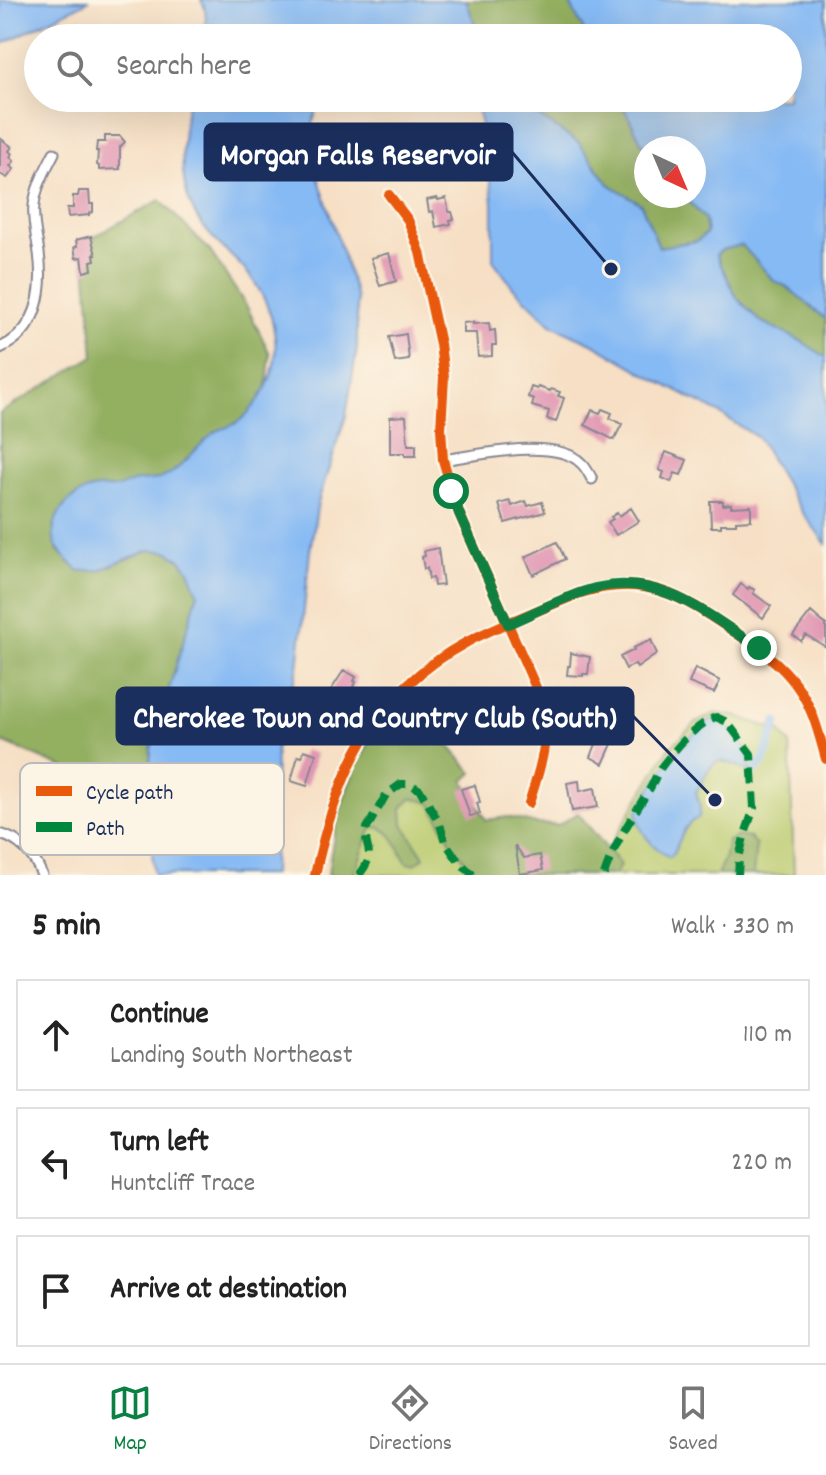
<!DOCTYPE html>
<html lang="en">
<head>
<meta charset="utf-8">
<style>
	:root { --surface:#fff; --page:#f6f6f6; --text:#222; --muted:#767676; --line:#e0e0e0; --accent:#0b8043 }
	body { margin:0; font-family:Dekko,sans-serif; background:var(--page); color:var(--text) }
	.compass { position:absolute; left:634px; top:136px; width:72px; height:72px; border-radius:50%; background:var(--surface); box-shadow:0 8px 32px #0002; rotate:136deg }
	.stop { position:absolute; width:24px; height:24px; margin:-18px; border:6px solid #0b8043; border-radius:50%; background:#fff }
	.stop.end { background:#0b8043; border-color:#fff; box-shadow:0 2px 8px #0008 }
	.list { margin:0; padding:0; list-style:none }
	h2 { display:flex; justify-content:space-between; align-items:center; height:104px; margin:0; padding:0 32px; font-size:34px }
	h2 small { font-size:26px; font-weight:400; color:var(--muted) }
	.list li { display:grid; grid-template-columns:52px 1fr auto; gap:24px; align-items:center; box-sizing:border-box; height:112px; margin:0 16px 16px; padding:0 16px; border:2px solid var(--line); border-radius:0px }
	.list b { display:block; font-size:30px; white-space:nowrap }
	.list p { margin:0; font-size:26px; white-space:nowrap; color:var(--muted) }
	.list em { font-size:26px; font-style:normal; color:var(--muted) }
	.icon { flex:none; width:44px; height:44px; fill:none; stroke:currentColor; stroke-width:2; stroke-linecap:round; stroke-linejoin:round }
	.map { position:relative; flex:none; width:826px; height:875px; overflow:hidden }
	.search { position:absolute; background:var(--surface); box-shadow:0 8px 32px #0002; left:24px; right:24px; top:24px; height:88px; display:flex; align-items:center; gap:20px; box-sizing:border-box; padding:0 28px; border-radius:44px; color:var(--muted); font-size:30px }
	.sheet { height:488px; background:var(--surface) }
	nav { display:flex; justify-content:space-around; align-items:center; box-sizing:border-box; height:112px; border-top:2px solid var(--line); background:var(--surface); font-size:22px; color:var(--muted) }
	nav a { display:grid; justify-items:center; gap:4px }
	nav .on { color:var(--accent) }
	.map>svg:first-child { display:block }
	.green { fill:#bacb6e; stroke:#6a7d66; stroke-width:2 }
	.forest { fill:#93af61; stroke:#576f60; stroke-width:2 }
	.water { fill:#86baf4; stroke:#5074a9; stroke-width:2 }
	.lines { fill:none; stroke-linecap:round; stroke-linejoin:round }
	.canal { stroke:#86baf4; stroke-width:9 }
	.building { fill:#e197b3 }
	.street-casing { stroke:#888791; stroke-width:13 }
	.street { stroke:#fff; stroke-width:9 }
	.quiet { stroke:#00873e; stroke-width:8; stroke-dasharray:16 8; stroke-linecap:butt }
	.cycleway-casing { stroke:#fcf5e5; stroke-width:15 }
	.cycleway { stroke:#e8590c; stroke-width:10 }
	.route { stroke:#0b8043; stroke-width:10 }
	.key { fill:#fcf5e5; stroke:#b8babc; stroke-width:2 }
	.key-label { font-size:22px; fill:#1b2f5e }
	.leader { fill:none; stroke:#1b2f5e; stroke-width:3 }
	.callout-dot { fill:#1b2f5e; stroke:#fcf5e5; stroke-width:3 }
	.callout { fill:#1b2f5e; stroke:#1b2f5e; stroke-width:3 }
	.callout-label { font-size:32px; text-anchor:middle; font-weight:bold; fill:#fff }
</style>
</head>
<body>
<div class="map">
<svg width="826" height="875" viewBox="0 0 826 875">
	<rect width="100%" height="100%" fill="#fcf5e5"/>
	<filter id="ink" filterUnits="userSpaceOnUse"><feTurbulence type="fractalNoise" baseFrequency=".0125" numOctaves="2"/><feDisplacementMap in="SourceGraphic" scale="16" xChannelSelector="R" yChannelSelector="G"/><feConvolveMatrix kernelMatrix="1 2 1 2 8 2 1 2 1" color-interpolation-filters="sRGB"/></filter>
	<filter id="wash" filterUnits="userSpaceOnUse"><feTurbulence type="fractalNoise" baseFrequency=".006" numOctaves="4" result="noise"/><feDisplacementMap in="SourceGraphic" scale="32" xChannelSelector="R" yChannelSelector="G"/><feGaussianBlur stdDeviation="1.8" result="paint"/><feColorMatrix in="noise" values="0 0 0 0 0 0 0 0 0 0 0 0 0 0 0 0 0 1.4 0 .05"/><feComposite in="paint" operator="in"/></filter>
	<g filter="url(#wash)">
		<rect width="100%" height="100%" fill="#f6dfc4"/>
		<path class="green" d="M 716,713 L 739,717 L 780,731 L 790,744 L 794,875 L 584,875 L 605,854 L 670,747 L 696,723 Z
			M 422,786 L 496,875 L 349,875 L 363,826 Z"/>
		<path class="forest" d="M 466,0 L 568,0 L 588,38 L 480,38 Z
			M 520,98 L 619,98 L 646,151 L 646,196 L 684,196 L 705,219 L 707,233 L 697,241 L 659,247 L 641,204 L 609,184 L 579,143 L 527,109 Z
			M 160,200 L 210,251 L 247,307 L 270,354 L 266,397 L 210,451 L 57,550 L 79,571 L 125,560 L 148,550 L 167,551 L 181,560 L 189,570 L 198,593 L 151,749 L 148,803 L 0,741 L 0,413 L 94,356 L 84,242 Z
			M 742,245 L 774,281 L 786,286 L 826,319 L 826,357 L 799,340 L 760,321 L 737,298 L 716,255 L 722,250 Z
			M 405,696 L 473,773 L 464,781 L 486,820 L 508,817 L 536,824 L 558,825 L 578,813 L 620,865 L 615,875 L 477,875 L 453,846 L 431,803 L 412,798 L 402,808 L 403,824 L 424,857 L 415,864 L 407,863 C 398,848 393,827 373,827 C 364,842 361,859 353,875 L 328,875 C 334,820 349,771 381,724 C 387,714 397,705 405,696 Z
			M 738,836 L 750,838 L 756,845 L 753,875 L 717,875 L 725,856 L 728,841 Z"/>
		<path class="water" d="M 1,0 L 90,0 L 0,45 Z
			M 201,0 L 466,0 L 480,38 L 201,38 C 207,25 208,12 201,0 Z
			M 568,0 L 826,0 L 826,319 L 786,286 L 774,281 L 742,245 L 722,250 L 716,255 L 737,298 L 760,321 L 799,340 L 826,357 L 826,544 L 802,512 L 758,438 L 719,413 L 656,380 L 594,344 L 552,325 L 513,287 L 493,260 L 493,203 L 487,147 L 474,98 L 520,98 L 527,109 L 579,143 L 609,184 L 641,204 L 659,247 L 697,241 L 707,233 L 705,219 L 684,196 L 694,196 L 694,148 L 646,148 L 646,151 L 619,98 L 788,98 L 788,38 L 588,38 Z
			M 188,98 L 320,98 L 313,123 L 316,170 L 357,299 L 357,348 L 346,416 L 318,502 L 310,551 L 298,668 L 276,745 L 273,875 L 154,875 L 148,803 L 151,749 L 198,593 L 189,570 L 181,560 L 167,551 L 148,550 L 100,570 L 79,571 C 63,557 47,543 56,520 C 62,504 79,490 97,488 C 103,487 109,489 115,488 C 123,486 130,482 138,481 C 145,479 155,481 162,478 C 181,471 199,442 217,431 C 222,428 229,427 234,424 C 244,419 253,408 259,399 C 288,359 276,306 245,270 C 226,249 203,233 191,206 C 177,173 183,132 188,98 Z
			M 713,719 C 727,722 741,739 747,751 C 750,758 749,765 750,772 C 711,753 716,759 696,792 L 700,808 L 699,817 L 690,823 L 685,829 L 673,854 L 669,857 C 653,848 637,830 637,812 C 657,777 679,741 713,719 Z"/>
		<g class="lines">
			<path class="canal" d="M 755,769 L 763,762 L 777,722"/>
		</g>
		<g id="blocks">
			<path class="building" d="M 105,136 L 120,136 L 125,142 L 120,147 L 120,169 L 99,170 L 99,166 L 97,165 L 98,151 L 96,151 L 97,142 L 105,142 Z
				M 0,138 L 12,147 L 9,151 L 12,154 L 10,157 L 14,161 L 10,166 L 14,169 L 7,178 L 0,174 Z
				M 79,191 L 89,191 L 90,204 L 93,204 L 93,212 L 89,213 L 89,215 L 68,217 L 67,208 L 73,208 L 73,196 L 78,196 Z
				M 437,198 L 438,200 L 446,198 L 449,212 L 452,212 L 454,219 L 450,220 L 451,224 L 436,227 L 433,211 L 429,212 L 427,200 Z
				M 91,236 L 96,255 L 94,255 L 95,260 L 91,261 L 92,270 L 84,272 L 82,257 L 76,258 L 74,247 L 77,246 L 76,240 Z
				M 389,253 L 396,281 L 380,286 L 371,258 Z
				M 473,322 L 473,324 L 489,323 L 490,331 L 495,330 L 496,345 L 492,345 L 492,356 L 478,357 L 476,333 L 463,333 L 463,323 Z
				M 406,334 L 409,360 L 395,362 L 389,337 Z
				M 531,387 L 537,389 L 538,387 L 550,391 L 551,389 L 560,392 L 558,396 L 564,398 L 556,422 L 547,419 L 549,411 L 532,406 L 534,399 L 528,397 Z
				M 602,409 L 612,413 L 610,418 L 622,424 L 614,440 L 585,425 L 592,410 L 600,413 Z
				M 406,416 L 408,445 L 416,445 L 416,456 L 405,456 L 405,453 L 390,453 L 390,417 Z
				M 666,452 L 687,460 L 681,475 L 675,473 L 671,482 L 662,478 L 664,472 L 659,470 Z
				M 510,501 L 512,506 L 526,501 L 528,506 L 542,502 L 545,512 L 505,523 L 499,504 Z
				M 710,501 L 723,501 L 723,505 L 731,504 L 731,507 L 751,506 L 751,520 L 736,521 L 736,524 L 721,524 L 721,527 L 711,527 Z
				M 631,508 L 639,521 L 616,535 L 608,522 L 613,519 L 611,517 L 617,513 L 619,516 Z
				M 557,542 L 565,559 L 533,575 L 525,557 Z
				M 438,548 L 443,585 L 434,586 L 433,578 L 429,579 L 427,568 L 424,569 L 422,557 L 425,556 L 424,551 Z
				M 741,584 L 748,589 L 749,587 L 755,590 L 753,593 L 771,606 L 763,618 L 733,595 Z
				M 811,612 L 826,625 L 826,647 L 806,635 L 801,641 L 793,635 Z
				M 651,640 L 657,654 L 637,668 L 635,664 L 626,669 L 620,657 L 634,650 L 633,648 Z
				M 571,653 L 590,657 L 588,674 L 583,674 L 583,676 L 567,675 L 568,666 L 570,666 Z
				M 695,668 L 720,681 L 714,693 L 689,683 Z
				M 344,670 L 356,677 L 354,681 L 356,682 L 345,705 L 330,697 L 333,691 L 331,690 Z
				M 429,710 L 443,720 L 424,745 L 417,740 L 419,736 L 413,732 Z
				M 592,732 L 612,744 L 603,764 L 591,757 L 596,744 L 588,740 Z
				M 304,750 L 316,754 L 307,786 L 291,781 L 298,756 L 302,757 Z
				M 579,781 L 580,791 L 595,788 L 598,807 L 572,811 L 567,783 Z
				M 475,785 L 480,802 L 477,803 L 480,814 L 470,816 L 461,789 Z
				M 515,845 L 524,858 L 540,855 L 543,870 L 520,874 Z"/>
		</g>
	</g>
	<g filter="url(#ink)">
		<use href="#blocks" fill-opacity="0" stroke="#888791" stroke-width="2"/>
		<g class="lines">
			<g class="street-casing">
				<path id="street" d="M 389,195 L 408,220 L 420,252 L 440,344 L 444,377 L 441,428 L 443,460 L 459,513 L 541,699 C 551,737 541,766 529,803
					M 0,348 C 38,331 44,291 39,253 C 37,237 32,221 34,205 C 36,186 46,169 54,153
					M 443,460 C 476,455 556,437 581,463 C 586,467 589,474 592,479
					M 0,834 C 21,840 34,855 42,875
					M 315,875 C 337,773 371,694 467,642 C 503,623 543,609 580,593 C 647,573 679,595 733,631 C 757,647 780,662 797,686 C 813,708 819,734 826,759"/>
			</g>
			<use href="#street" class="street"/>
			<path class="quiet" d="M 359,875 C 379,850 362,851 367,828 L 386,795 L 401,784 L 410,784 L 420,790 L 440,824 L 445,842 L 459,862 L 473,875
				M 604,875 C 615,843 629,822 647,793 C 653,785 656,774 662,766 C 675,749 696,724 716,717 L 727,722 L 751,754 L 754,808 L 744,837 L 739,858 L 738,875"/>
			<g class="cycleway-casing">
				<path id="cycleway" d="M 389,195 L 408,220 L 420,252 L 440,344 L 444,377 L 441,428 L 443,460 L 459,513 L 541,699 C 551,737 541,766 529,803
					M 315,875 C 337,773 371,694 467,642 C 503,623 543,609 580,593 C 647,573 679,595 733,631 C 757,647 780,662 797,686 C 813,708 819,734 826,759"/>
			</g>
			<use href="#cycleway" class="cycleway"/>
		</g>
	</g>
	<g class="lines" filter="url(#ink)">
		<path class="route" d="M 451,491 L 459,513 L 508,624 C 536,612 565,596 595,588 C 660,572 708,615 759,648"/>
	</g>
	<rect x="20" y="763" width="264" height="92" rx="12" class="key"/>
	<rect x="36" y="786" width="36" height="10" fill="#e8590c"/>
	<rect x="36" y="822" width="36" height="10" fill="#00873e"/>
	<g class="key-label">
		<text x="86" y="799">Cycle path</text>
		<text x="86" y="835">Path</text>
	</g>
	<path class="leader" d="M611 269L512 152M715 800L633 716"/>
	<g class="callout-dot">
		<circle cx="611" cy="269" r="8"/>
		<circle cx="715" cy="800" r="8"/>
	</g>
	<g class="callout">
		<rect x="205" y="124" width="307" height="56" rx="8"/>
		<rect x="117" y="688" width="516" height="56" rx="8"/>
	</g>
	<g class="callout-label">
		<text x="358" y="164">Morgan Falls Reservoir</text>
		<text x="375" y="727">Cherokee Town and Country Club (South)</text>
	</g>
</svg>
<svg class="compass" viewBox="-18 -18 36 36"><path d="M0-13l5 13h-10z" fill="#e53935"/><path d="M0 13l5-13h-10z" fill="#767676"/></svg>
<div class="stop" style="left:451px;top:491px"></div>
<div class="stop end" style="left:759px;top:648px"></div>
<div class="search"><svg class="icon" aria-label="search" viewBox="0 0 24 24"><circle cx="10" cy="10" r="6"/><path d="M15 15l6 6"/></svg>Search here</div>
</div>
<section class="sheet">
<h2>5 min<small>Walk · 330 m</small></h2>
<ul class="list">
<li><svg class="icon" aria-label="ahead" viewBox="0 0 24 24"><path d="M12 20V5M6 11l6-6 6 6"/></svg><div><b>Continue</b><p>Landing South Northeast</p></div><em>110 m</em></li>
<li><svg class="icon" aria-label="left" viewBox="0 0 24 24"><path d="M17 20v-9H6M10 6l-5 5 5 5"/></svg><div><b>Turn left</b><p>Huntcliff Trace</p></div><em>220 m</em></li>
<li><svg class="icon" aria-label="arrive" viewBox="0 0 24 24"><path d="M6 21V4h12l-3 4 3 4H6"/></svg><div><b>Arrive at destination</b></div></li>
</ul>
</section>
<nav>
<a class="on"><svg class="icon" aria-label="map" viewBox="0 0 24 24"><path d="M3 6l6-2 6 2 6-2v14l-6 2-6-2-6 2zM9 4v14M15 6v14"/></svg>Map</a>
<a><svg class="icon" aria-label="directions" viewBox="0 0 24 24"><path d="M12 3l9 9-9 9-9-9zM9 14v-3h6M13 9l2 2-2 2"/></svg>Directions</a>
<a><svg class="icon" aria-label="saved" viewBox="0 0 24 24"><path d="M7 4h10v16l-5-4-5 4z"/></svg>Saved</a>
</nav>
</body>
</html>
